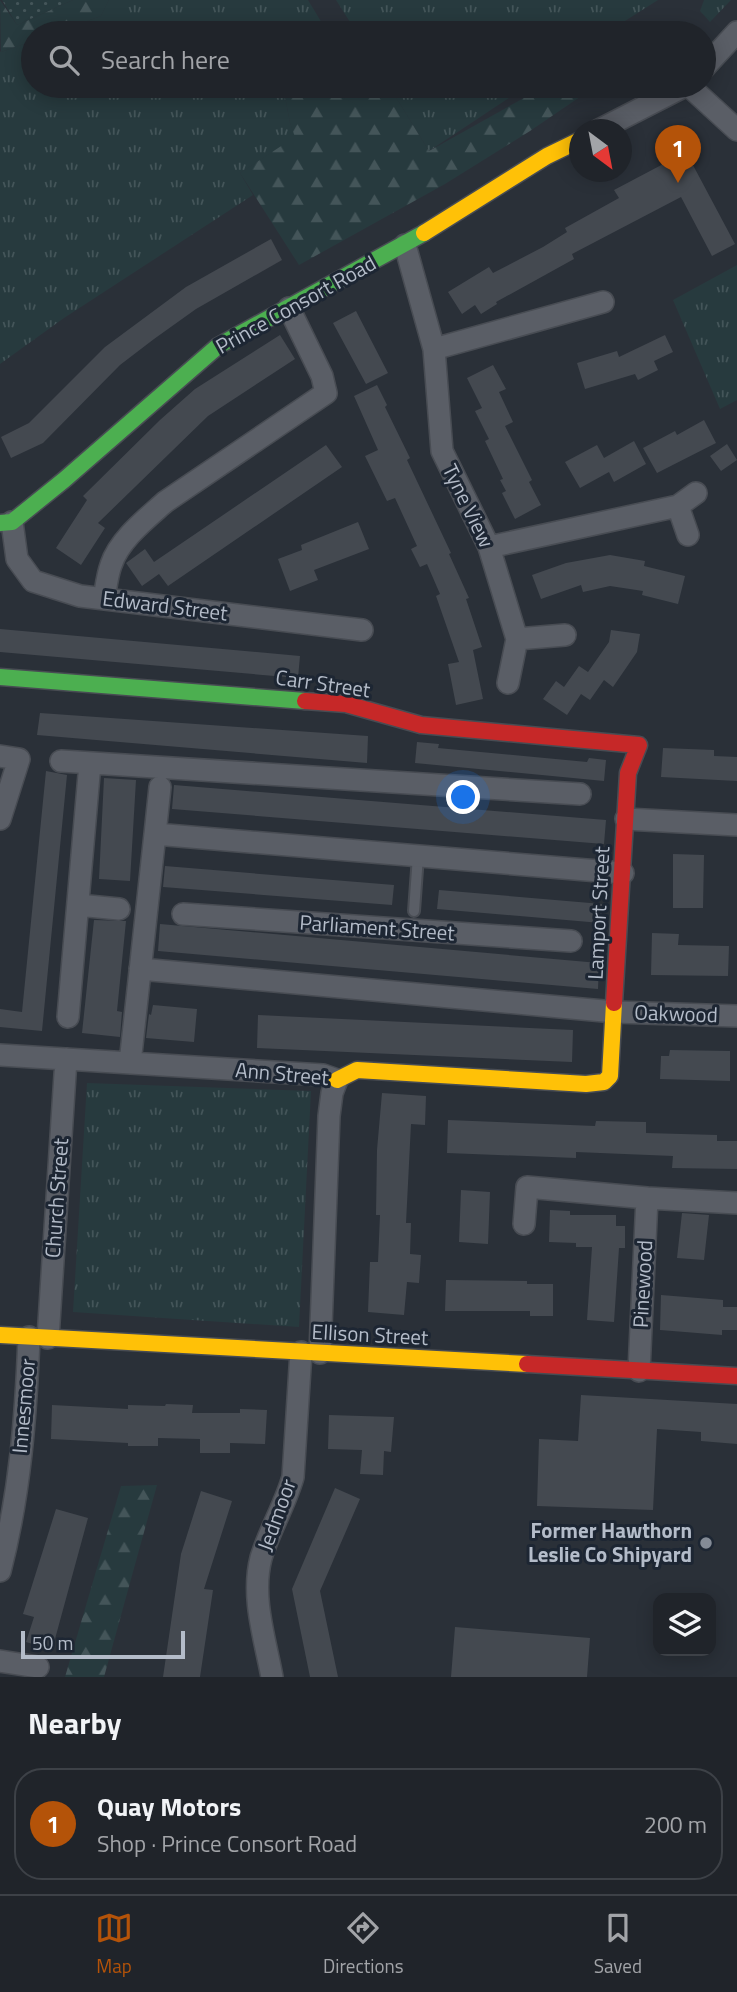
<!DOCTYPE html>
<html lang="en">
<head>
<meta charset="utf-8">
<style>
	:root { --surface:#20242a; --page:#282c32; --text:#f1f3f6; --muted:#a2a4a8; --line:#3d4147; --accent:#b45309 }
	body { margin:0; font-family:"Titillium Web",sans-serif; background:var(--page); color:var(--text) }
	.controls { position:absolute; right:21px; bottom:21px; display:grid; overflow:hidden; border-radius:14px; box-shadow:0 4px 18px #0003 }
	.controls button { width:63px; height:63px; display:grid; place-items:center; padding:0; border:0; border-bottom:2px solid var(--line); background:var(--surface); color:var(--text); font:35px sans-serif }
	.compass { position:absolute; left:569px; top:119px; width:63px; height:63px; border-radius:50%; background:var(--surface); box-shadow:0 4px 18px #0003; rotate:148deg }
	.scale { position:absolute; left:21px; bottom:18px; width:164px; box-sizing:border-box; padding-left:7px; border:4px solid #b4bcc9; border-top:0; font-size:19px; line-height:24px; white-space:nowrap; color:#b4bcc9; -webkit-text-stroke:5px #1d2633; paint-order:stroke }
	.you { position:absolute; left:464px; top:798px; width:24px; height:24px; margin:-18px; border:5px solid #fff; border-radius:50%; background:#1a73e8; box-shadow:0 0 0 10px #1a73e833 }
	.badge { display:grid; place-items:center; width:46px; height:46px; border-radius:50%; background:var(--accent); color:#fff; font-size:23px; font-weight:700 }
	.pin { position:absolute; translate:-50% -58px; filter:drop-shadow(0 2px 4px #0008) }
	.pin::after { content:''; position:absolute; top:37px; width:24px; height:21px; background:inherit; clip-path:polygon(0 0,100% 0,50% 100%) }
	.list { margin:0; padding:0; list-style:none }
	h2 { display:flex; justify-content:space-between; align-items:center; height:91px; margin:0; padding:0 28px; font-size:30px }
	h2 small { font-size:23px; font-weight:400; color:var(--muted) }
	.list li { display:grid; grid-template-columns:46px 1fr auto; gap:21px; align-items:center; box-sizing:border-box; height:112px; margin:0 14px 14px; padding:0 14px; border:2px solid var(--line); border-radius:28px }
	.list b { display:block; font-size:26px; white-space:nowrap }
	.list p { margin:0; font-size:23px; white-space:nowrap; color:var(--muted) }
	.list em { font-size:23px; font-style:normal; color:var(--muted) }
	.icon { flex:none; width:38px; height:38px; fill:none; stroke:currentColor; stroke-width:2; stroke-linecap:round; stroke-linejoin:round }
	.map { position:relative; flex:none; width:737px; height:1677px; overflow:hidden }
	.search { position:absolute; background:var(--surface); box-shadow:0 4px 18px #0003; left:21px; right:21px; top:21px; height:77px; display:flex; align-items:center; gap:18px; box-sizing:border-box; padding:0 24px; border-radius:38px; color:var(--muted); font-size:26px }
	.sheet { height:217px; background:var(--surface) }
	nav { display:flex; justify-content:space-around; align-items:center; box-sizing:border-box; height:98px; border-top:2px solid var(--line); background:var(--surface); font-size:19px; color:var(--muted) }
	nav a { display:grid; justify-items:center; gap:4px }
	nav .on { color:var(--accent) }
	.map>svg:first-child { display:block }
	.grass { fill:url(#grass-tufts) }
	.forest { fill:url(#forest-firs) }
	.garden { fill:url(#garden-dots) }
	.building { fill:#444950 }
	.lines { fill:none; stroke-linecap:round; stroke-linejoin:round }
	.lane-casing { stroke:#484c53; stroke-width:14 }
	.street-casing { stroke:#484c53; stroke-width:24 }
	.fast-casing { stroke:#484c53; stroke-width:19 }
	.slow-casing { stroke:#484c53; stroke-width:19 }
	.jam-casing { stroke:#484c53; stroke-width:19 }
	.lane { stroke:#5a5e66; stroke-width:10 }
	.street { stroke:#5a5e66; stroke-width:21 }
	.fast { stroke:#4caf50; stroke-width:16 }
	.slow { stroke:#ffc107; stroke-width:16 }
	.jam { stroke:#c62828; stroke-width:16 }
	.poi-dot { fill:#848b96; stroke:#1d2633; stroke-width:2.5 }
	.labels { text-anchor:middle; stroke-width:6; stroke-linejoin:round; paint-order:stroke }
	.street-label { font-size:21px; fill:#b4bcc9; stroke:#1d2633 }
	.poi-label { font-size:21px; font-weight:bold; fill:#b4bcc9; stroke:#1d2633; text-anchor:end }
</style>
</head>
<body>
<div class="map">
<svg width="737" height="1677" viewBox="0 0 737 1677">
	<defs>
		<pattern id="grass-tufts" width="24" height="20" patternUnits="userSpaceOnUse" patternTransform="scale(1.75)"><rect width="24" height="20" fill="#273a3e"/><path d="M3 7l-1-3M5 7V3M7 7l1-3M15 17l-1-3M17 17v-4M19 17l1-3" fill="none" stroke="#445559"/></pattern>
		<pattern id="forest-firs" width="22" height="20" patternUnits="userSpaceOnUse" patternTransform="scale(1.75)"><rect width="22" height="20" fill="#273a3e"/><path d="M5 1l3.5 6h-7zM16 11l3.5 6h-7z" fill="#445559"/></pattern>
		<pattern id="garden-dots" width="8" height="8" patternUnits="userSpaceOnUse" patternTransform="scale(1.75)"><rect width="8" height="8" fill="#273a3e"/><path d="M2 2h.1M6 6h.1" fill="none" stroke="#445559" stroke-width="1.8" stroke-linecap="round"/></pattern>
	</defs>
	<rect width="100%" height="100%" fill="#2a3038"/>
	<path class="grass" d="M 109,0 L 308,0 L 328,33 L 54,33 L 101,16 Z
		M 336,0 L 658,0 L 606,33 L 357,33 Z
		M 704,0 L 731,0 L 710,22 L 700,11 Z
		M 33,41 L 33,86 L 283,86 L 290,123 L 296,137 L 240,173 L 253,195 L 64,318 L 0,364 L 0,51 L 1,52 Z
		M 321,86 L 353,86 L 364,109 Z
		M 389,86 L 527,86 L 429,151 Z
		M 737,265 L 737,400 L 720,409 L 673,300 Z
		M 87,1083 L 311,1091 L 299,1327 L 73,1312 Z"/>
	<path class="forest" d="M 0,0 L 17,25 L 73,0 L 109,0 L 101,16 L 54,33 L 33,33 L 33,41 L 1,52 Z
		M 283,86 L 321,86 L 363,108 L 353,86 L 389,86 L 429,151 L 531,94 L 534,86 L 596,86 L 530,131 L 445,184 L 299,265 L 240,173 L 295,137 L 290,123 Z
		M 157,1485 L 104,1677 L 65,1677 L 121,1486 Z"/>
	<path class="garden" d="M 2,0 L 73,0 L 17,25 Z"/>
	<path class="building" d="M 686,152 L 735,244 L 712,256 L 681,197 L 572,254 L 574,259 L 496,302 L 497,304 L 481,314 L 475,305 L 462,314 L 448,292 L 489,267 L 493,273 L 543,247 L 567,232 L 565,228 L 619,198 L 614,190 Z
		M 271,239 L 282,260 L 196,309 L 154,339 L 120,365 L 43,443 L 11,458 L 1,437 L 29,423 L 105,347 L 186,287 Z
		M 356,311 L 388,373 L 366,384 L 333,323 Z
		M 280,335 L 295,359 L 208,416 L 98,523 L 105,528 L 81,565 L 56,548 L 87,500 L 83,496 L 160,420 L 195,389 Z
		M 665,335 L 673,352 L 654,361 L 658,370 L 638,380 L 635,374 L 585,389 L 577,363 L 617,351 L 619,357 Z
		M 493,365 L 506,389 L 499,392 L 513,422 L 505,426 L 532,480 L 529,482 L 541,505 L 515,519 L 502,493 L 506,491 L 500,480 L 503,479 L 485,441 L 489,439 L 475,411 L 482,408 L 467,378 Z
		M 377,385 L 387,405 L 385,407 L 410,458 L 407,460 L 451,553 L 449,554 L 469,598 L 466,599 L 482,647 L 473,650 L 483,699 L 456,705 L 448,664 L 459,662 L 436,596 L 440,594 L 427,564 L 420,567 L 411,549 L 417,546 L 395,498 L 387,501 L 365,456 L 378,450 L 354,396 Z
		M 704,420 L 716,443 L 657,473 L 643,448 L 675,431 L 677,435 Z
		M 634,441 L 646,464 L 614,482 L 609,472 L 580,488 L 565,462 L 597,445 L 604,458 Z
		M 727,444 L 737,460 L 721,471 L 710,456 Z
		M 326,445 L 342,467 L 168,586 L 159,574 L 142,586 L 126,563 L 145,549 L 154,562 Z
		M 358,522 L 369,549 L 314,570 L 318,580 L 290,591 L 278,559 L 302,550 L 301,545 Z
		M 610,555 L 645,561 L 644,566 L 685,576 L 678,604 L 642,595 L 643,591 L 610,586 L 583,592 L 581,585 L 541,599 L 532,575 L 566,563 Z
		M 0,629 L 300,656 L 298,678 L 0,652 Z
		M 611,630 L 640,634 L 637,652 L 613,687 L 604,680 L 590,700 L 581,694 L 567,715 L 543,699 L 556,681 L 564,687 L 579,666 L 588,672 L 609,642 Z
		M 40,713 L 368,736 L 367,763 L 37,735 Z
		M 417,742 L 439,744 L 438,748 L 587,762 L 589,758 L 606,760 L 604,781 L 415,763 Z
		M 663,748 L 714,750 L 714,756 L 737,757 L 737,781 L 661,777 Z
		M 46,771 L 67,775 L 42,1031 L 0,1027 L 0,1009 L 22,1012 Z
		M 104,778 L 136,780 L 130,881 L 99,879 Z
		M 174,785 L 606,820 L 604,844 L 172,809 Z
		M 673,854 L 704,855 L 703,908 L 673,908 Z
		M 165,866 L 394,885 L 392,905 L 163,887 Z
		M 439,890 L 602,904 L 601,923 L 437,909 Z
		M 94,920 L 126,921 L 117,1011 L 122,1012 L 120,1037 L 82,1033 Z
		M 160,924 L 599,963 L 598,989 L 158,951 Z
		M 652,933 L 679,934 L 678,945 L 729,946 L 728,976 L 651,975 Z
		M 153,1005 L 197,1009 L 194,1042 L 146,1038 L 149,1014 L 151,1015 Z
		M 258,1015 L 573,1030 L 572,1062 L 257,1048 Z
		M 670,1050 L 730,1051 L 730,1081 L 660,1079 L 661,1056 L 669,1056 Z
		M 382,1093 L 426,1096 L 425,1125 L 411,1124 L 406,1223 L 411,1223 L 410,1254 L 421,1255 L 419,1283 L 407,1282 L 404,1315 L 368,1312 L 370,1262 L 378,1262 L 380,1215 L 376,1215 L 377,1150 Z
		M 448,1120 L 595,1126 L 596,1121 L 646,1122 L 646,1133 L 717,1135 L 717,1141 L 737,1141 L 737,1169 L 672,1168 L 673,1156 L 576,1152 L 576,1158 L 447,1153 Z
		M 461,1190 L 490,1192 L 488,1244 L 459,1242 Z
		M 550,1210 L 570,1211 L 570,1215 L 616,1215 L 616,1226 L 625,1226 L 625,1248 L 619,1248 L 614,1322 L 587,1320 L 592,1247 L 576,1247 L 576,1243 L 549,1242 Z
		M 682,1213 L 709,1215 L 704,1260 L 677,1258 Z
		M 446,1280 L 527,1281 L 527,1284 L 553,1284 L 553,1316 L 530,1316 L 530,1311 L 445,1311 Z
		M 661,1295 L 723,1300 L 723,1307 L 737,1307 L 737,1330 L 722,1330 L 722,1335 L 660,1330 Z
		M 581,1395 L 737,1404 L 737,1444 L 701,1441 L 701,1432 L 657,1429 L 653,1510 L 537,1506 L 539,1439 L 578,1441 Z
		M 166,1404 L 193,1405 L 192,1413 L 240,1413 L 240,1409 L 267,1410 L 265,1444 L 230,1443 L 230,1453 L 200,1453 L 200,1439 L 158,1438 L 158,1446 L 128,1446 L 128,1443 L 51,1439 L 52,1405 L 128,1409 L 128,1405 L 165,1406 Z
		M 329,1415 L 394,1417 L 391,1452 L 384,1451 L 383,1475 L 360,1474 L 362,1450 L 328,1449 Z
		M 335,1488 L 360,1499 L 320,1591 L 338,1677 L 310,1677 L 292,1589 Z
		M 201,1491 L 232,1501 L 204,1589 L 213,1590 L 200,1677 L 163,1677 L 181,1554 Z
		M 56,1509 L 88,1518 L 52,1650 L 26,1642 L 34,1617 L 23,1614 Z
		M 455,1627 L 590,1638 L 587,1677 L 451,1677 Z"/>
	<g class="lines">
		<g class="lane-casing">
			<path id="lane" d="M 414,911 L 418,856"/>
		</g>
		<g class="street-casing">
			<path id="street" d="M 704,68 L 737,32
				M 689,86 L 737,130
				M 599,130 L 685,86
				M 405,245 L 434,349 L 442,451 L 489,547 L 517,639 L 508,683
				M 434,349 L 603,302
				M 678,506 L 688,535
				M 12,522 L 17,559 L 33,581 L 80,596 L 362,630
				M 489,547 L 678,506 L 696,493
				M 104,599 C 106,588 107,576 111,565 C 119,540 146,519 165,502 L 326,393 L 322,376 L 289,308
				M 517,639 L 565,635
				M 0,756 L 19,759 L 0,819
				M 61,761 L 580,794
				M 160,787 L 155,834 L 623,873
				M 626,819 L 737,825
				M 78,905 L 119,909
				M 183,914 L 571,941
				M 140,969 L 615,1012 L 737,1016
				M 68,1017 L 90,763
				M 0,1055 L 323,1075 L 337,1080 L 332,1093 L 329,1116 L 320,1353
				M 130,1063 L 155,834
				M 524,1224 L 527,1187 L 647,1198
				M 48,1338 L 66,1059
				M 639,1371 L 647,1198 L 737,1203
				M 0,1571 C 20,1494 26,1416 29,1337
				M 0,1661 L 38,1667
				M 272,1677 C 265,1639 251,1597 261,1558 C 269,1531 285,1505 293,1477 L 301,1352"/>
		</g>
		<g class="fast-casing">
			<path id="fast" d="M 0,523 L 12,522 L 64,480 L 218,346 L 424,233
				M 0,677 L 305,701"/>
		</g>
		<g class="slow-casing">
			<path id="slow" d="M 424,233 L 547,156 L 580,140
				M 337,1080 L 357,1070 L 586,1084 L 604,1082 L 610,1076 L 614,1003
				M 0,1335 L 527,1364"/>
		</g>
		<g class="jam-casing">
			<path id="jam" d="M 305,701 L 346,704 L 421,725 L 639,745 L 628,773 L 614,1003
				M 527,1364 L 737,1376"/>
		</g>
		<use href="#lane" class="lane"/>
		<use href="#street" class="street"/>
		<use href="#fast" class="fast"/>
		<use href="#slow" class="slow"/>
		<use href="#jam" class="jam"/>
	</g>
	<circle class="poi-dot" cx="706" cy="1543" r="7"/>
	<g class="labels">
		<g class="street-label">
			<text transform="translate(296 305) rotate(-29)" y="7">Prince Consort Road</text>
			<text transform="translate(468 506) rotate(64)" y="7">Tyne View</text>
			<text transform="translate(165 606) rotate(7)" y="7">Edward Street</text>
			<text transform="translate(323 684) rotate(8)" y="7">Carr Street</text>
			<text transform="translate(599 913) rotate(-87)" y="7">Lamport Street</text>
			<text transform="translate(377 928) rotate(4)" y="7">Parliament Street</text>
			<text transform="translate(676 1014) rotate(2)" y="7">Oakwood</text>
			<text transform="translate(282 1074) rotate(5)" y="7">Ann Street</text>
			<text transform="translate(57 1198) rotate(-86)" y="7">Church Street</text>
			<text transform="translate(643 1284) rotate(-87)" y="7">Pinewood</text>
			<text transform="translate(370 1335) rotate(3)" y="7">Ellison Street</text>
			<text transform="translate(24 1406) rotate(-85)" y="7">Innesmoor</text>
			<text transform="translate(277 1515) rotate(-70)" y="7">Jedmoor</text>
		</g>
		<g class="poi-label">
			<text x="692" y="1538">Former Hawthorn<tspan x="692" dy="24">Leslie Co Shipyard</tspan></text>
		</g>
	</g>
</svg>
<div class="controls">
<button><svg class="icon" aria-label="layers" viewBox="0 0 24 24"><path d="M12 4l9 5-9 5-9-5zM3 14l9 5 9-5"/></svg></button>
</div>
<svg class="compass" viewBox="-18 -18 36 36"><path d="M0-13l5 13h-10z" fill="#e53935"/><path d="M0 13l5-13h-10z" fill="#a2a4a8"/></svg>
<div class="scale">50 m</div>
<div class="you"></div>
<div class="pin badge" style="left:678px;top:183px">1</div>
<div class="search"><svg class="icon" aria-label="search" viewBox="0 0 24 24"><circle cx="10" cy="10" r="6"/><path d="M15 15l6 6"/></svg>Search here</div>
</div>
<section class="sheet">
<h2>Nearby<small></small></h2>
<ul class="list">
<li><span class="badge">1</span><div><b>Quay Motors</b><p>Shop · Prince Consort Road</p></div><em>200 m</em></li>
</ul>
</section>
<nav>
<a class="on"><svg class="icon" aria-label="map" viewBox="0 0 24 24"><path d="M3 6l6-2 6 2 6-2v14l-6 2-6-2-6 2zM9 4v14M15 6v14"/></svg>Map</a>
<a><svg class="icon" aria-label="directions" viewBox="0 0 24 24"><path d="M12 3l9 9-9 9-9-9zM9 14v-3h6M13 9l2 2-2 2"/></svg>Directions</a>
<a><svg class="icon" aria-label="saved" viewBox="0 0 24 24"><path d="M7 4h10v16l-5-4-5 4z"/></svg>Saved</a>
</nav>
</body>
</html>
